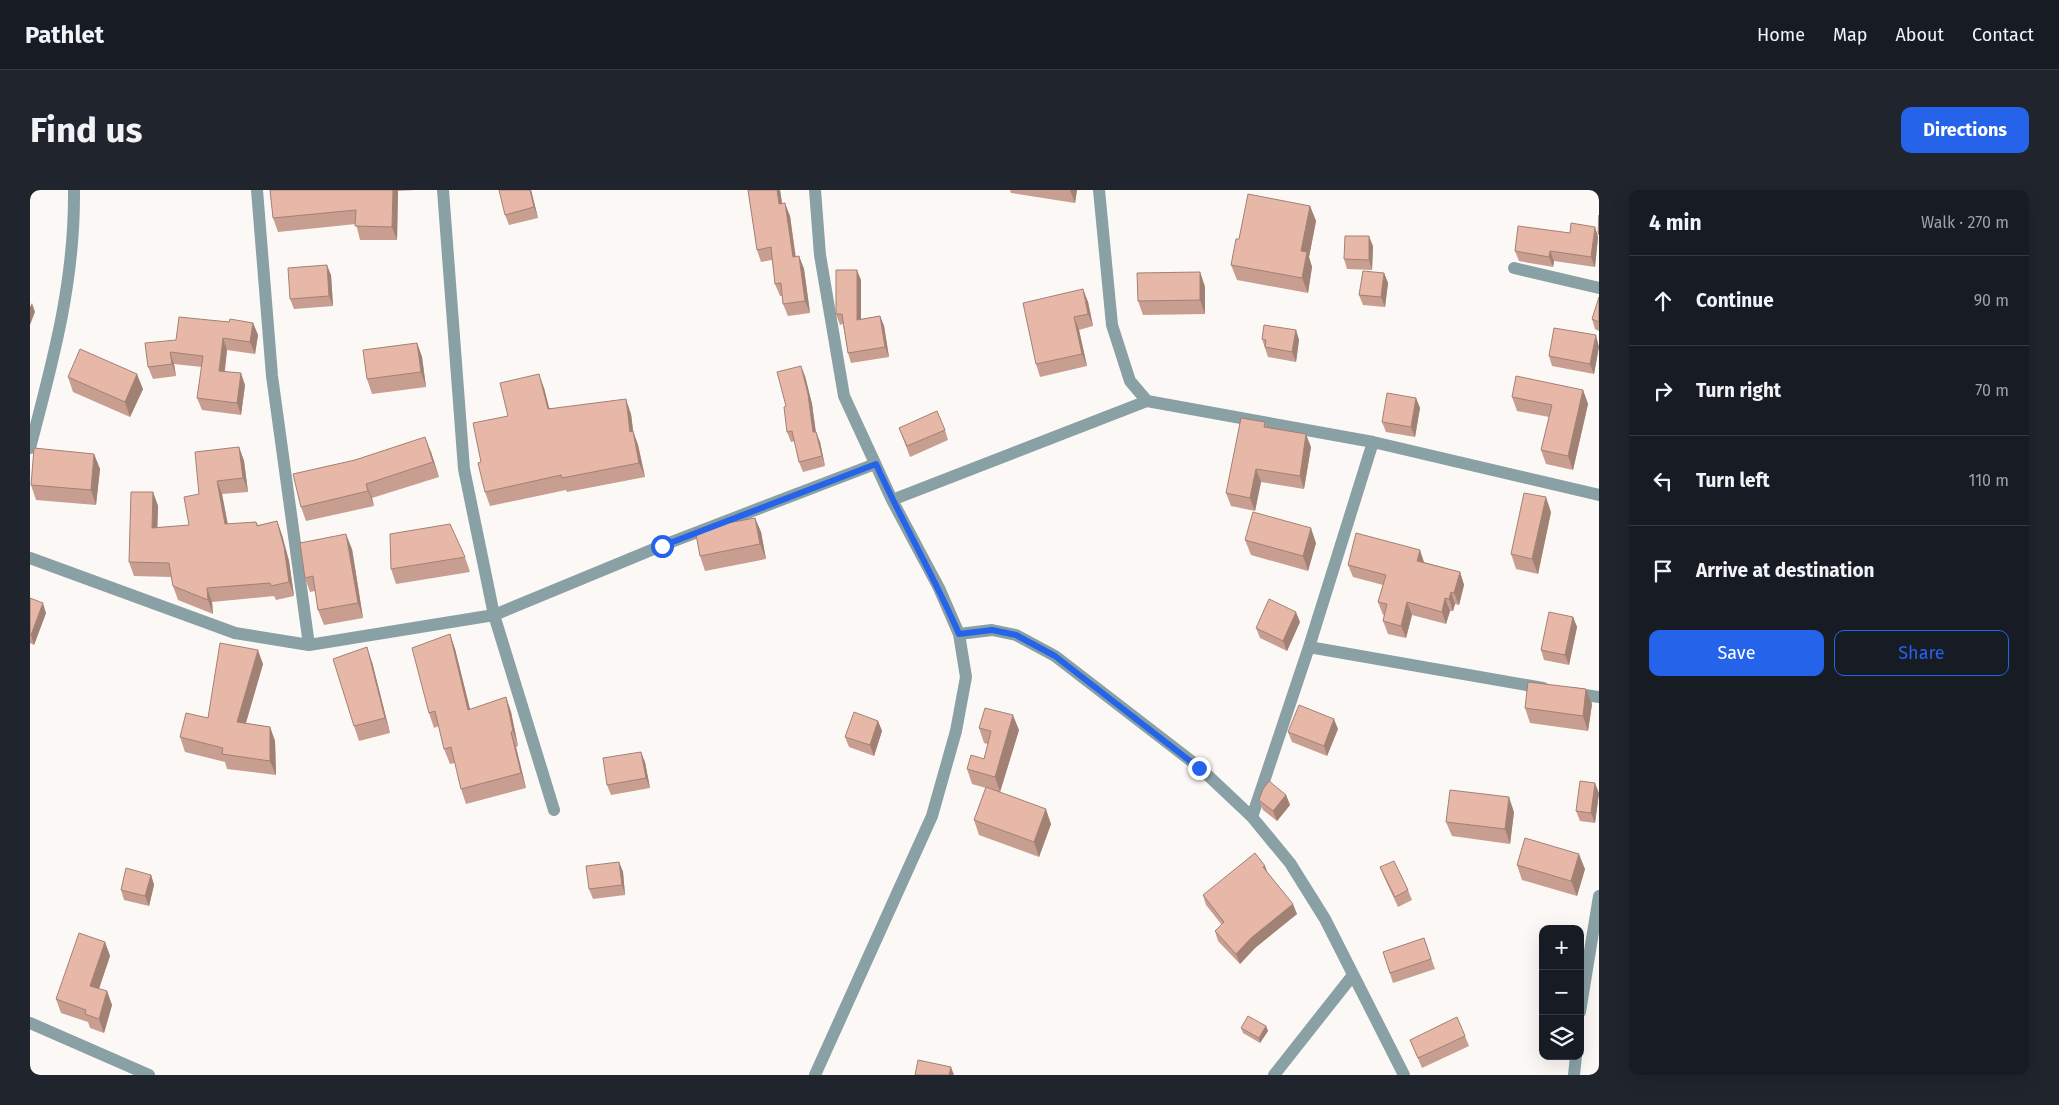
<!DOCTYPE html>
<html lang="en">
<head>
<meta charset="utf-8">
<style>
	:root { --surface:#171b24; --page:#20242c; --text:#f1f3f6; --muted:#9ea1a6; --line:#363941; --accent:#2563eb }
	body { margin:0; font-family:"Fira Sans",sans-serif; background:var(--page); color:var(--text) }
	.controls { position:absolute; right:15px; bottom:15px; display:grid; overflow:hidden; border-radius:10px; box-shadow:0 5px 20px #0002 }
	.controls button { width:45px; height:45px; display:grid; place-items:center; padding:0; border:0; border-bottom:1px solid var(--line); background:var(--surface); color:var(--text); font:25px sans-serif }
	.stop { position:absolute; width:15px; height:15px; margin:-11px; border:4px solid #2563eb; border-radius:50%; background:#fff }
	.stop.end { background:#2563eb; border-color:#fff; box-shadow:0 1px 5px #0008 }
	.list { margin:0; padding:0; list-style:none }
	h2 { display:flex; justify-content:space-between; align-items:center; height:65px; margin:0; padding:0 20px; font-size:21px }
	h2 small { font-size:16px; font-weight:400; color:var(--muted) }
	.list li { display:grid; grid-template-columns:32px 1fr auto; gap:15px; align-items:center; box-sizing:border-box; height:90px; padding:0 20px; border-top:1px solid var(--line) }
	.list b { display:block; font-size:19px; white-space:nowrap }
	.list em { font-size:16px; font-style:normal; color:var(--muted) }
	.actions { display:flex; gap:10px; padding:15px 20px }
	.actions a { flex:1; padding:11px 0; border:1px solid var(--accent); border-radius:10px; text-align:center; font-size:18px; color:var(--accent) }
	.actions .main { background:var(--accent); color:#fff }
	.icon { flex:none; width:28px; height:28px; fill:none; stroke:currentColor; stroke-width:2; stroke-linecap:round; stroke-linejoin:round }
	.map { position:relative; flex:none; width:1569px; height:885px; overflow:hidden; border-radius:10px }
	header { display:flex; align-items:center; gap:30px; box-sizing:border-box; height:70px; padding:0 25px; background:var(--surface); border-bottom:1px solid var(--line) }
	header strong { font-size:24px }
	nav { display:flex; gap:28px; margin-inline-start:auto; font-size:18px }
	.intro { display:flex; align-items:center; justify-content:space-between; box-sizing:border-box; height:120px; padding:0 30px }
	h1 { margin:0; font-size:35px }
	.button { padding:12px 22px; border-radius:10px; background:var(--accent); color:#fff; font-size:18px; font-weight:700 }
	main { display:flex; gap:30px; padding:0 30px }
	aside { flex:1; background:var(--surface); border-radius:10px; box-shadow:0 5px 20px #0002 }
	.map>svg:first-child { display:block }
	.lines { fill:none; stroke-linecap:round; stroke-linejoin:round }
	.minor { stroke:#89a0a4; stroke-width:12 }
	.wall { fill:#c79e90 }
	.shaded-wall { fill:#a28175 }
	.building { fill:#e7b8a7; stroke:#a28175 }
	.route { stroke:#2563eb; stroke-width:6 }
</style>
</head>
<body>
<header>
<strong>Pathlet</strong>
<nav><a>Home</a><a>Map</a><a>About</a><a>Contact</a></nav>
</header>
<div class="intro"><h1>Find us</h1><a class="button">Directions</a></div>
<main>
<div class="map">
<svg width="1569" height="885" viewBox="0 0 1569 885">
	<rect width="100%" height="100%" fill="#fcf8f6"/>
	<g class="lines">
		<path class="minor" d="M 227,0 L 242,186 L 279,455
			M 413,0 L 434,279 L 464,425 L 524,620
			M 1069,0 L 1082,135 L 1100,191 L 1117,211
			M 1484,78 L 1569,98
			M 0,258 C 23,171 45,91 44,0
			M 862,310 L 1117,211 L 1343,252 L 1569,305
			M 0,368 L 205,443 L 279,455 L 464,425 L 631,356 L 845,274
			M 929,444 L 962,440 L 986,445 L 1025,466 L 1169,577 L 1222,627 L 1260,673 L 1295,729 L 1374,885
			M 1279,457 L 1513,498
			M 1542,503 L 1569,507
			M 1222,627 L 1279,457 L 1343,252
			M 1550,822 L 1569,706
			M 0,833 L 119,885
			M 785,885 L 902,626 L 926,541 L 936,487 L 929,444 L 909,398 L 862,310 L 814,206 L 790,65 L 785,0
			M 1244,885 L 1323,785
			M 1544,885 L 1546,866"/>
	</g>
	<path class="wall" d="M 240,0 L 386,0 L 368,1 L 367,50 L 330,50 L 326,34 L 248,42 L 243,28 Z
		M 501,0 L 508,28 L 479,35 L 475,25 Z
		M 718,0 L 750,0 L 752,14 L 760,26 L 766,67 L 769,66 L 774,79 L 780,123 L 758,126 L 753,114 L 752,106 L 750,106 L 745,94 L 742,70 L 731,72 L 727,60 Z
		M 980,0 L 1047,0 L 1045,13 L 981,3 Z
		M 1280,16 L 1286,31 L 1279,67 L 1282,77 L 1278,103 L 1207,90 L 1201,75 L 1209,49 Z
		M 1565,37 L 1568,47 L 1565,77 L 1524,71 L 1523,77 L 1489,71 L 1485,61 L 1540,43 Z
		M 1343,56 L 1342,80 L 1317,79 L 1314,69 Z
		M 1170,82 L 1175,97 L 1175,124 L 1113,125 L 1108,111 Z
		M 1354,83 L 1358,93 L 1355,117 L 1333,115 L 1329,105 Z
		M 301,85 L 303,116 L 264,119 L 260,109 Z
		M 831,90 L 831,129 L 850,126 L 854,136 L 859,167 L 821,173 L 818,163 L 813,134 L 810,135 L 806,124 Z
		M 1053,99 L 1058,112 L 1063,136 L 1049,140 L 1057,176 L 1010,187 L 1006,174 Z
		M 1569,107 L 1569,141 L 1565,139 L 1562,129 Z
		M 199,132 L 223,133 L 228,145 L 225,164 L 197,160 L 195,181 L 215,195 L 211,225 L 172,220 L 167,208 L 172,177 L 144,174 L 146,186 L 123,189 L 118,177 L 146,150 Z
		M 1266,140 L 1269,150 L 1266,172 L 1238,167 L 1232,149 Z
		M 387,153 L 392,167 L 396,197 L 342,204 L 337,189 Z
		M 1569,155 L 1564,184 L 1522,176 L 1519,166 Z
		M 775,186 L 782,214 L 786,242 L 790,252 L 795,276 L 773,282 L 769,272 L 765,251 L 761,252 L 757,242 L 756,216 Z
		M 38,187 L 113,199 L 100,227 L 43,202 Z
		M 514,198 L 519,218 L 601,224 L 603,241 L 608,255 L 615,287 L 537,302 L 536,300 L 460,316 L 455,302 L 478,226 Z
		M 1553,200 L 1558,214 L 1543,280 L 1516,274 L 1511,260 L 1519,227 L 1487,221 L 1482,207 Z
		M 1386,208 L 1390,218 L 1385,247 L 1356,242 L 1352,232 Z
		M 1235,232 L 1237,238 L 1281,257 L 1274,299 L 1231,292 L 1225,321 L 1201,316 L 1196,303 Z
		M 869,238 L 915,240 L 918,250 L 880,267 Z
		M 209,257 L 214,271 L 218,302 L 192,304 L 198,334 L 226,332 L 228,335 L 247,331 L 252,345 L 259,371 L 264,406 L 246,410 L 244,406 L 182,412 L 183,424 L 148,410 L 143,396 L 141,387 L 104,386 L 99,372 L 123,302 L 128,316 L 127,338 L 159,335 L 169,304 Z
		M 401,262 L 409,287 L 342,308 L 344,316 L 276,331 L 271,317 Z
		M 64,264 L 70,279 L 66,315 L 6,310 L 1,295 Z
		M 1521,322 L 1508,384 L 1486,379 L 1481,364 Z
		M 725,328 L 731,342 L 736,369 L 675,381 L 670,366 Z
		M 1215,350 L 1286,353 L 1278,381 L 1221,365 Z
		M 322,359 L 333,428 L 294,435 L 288,420 L 285,401 L 280,402 L 275,388 Z
		M 435,367 L 440,382 L 366,394 L 361,379 Z
		M 1394,372 L 1430,382 L 1434,395 L 1429,415 L 1425,414 L 1423,421 L 1420,421 L 1416,434 L 1382,425 L 1376,448 L 1358,444 L 1353,431 L 1354,425 L 1353,425 L 1348,412 L 1353,395 L 1323,387 L 1318,375 Z
		M 0,408 L 16,423 L 4,455 L 0,453 Z
		M 1543,427 L 1547,437 L 1539,475 L 1514,470 L 1511,460 Z
		M 1270,432 L 1257,461 L 1230,448 L 1226,438 Z
		M 420,444 L 425,459 L 440,520 L 476,507 L 481,522 L 488,556 L 486,557 L 496,598 L 436,614 L 431,599 L 425,573 L 420,574 L 414,559 L 409,536 L 404,538 L 399,523 Z
		M 342,472 L 360,543 L 329,551 L 324,536 Z
		M 233,474 L 216,533 L 240,537 L 245,551 L 246,585 L 197,579 L 195,572 L 155,562 L 150,547 L 178,528 Z
		M 1556,499 L 1562,514 L 1558,541 L 1500,533 L 1495,518 Z
		M 848,531 L 852,541 L 844,566 L 819,557 L 815,547 Z
		M 949,538 L 989,540 L 970,602 L 1021,634 L 1009,667 L 949,645 L 944,630 L 956,598 L 942,594 L 937,579 L 954,569 L 958,554 L 954,553 Z
		M 1308,539 L 1297,566 L 1262,552 L 1258,542 Z
		M 615,572 L 620,598 L 581,605 L 577,595 Z
		M 1569,603 L 1565,633 L 1550,631 L 1546,621 Z
		M 1256,605 L 1260,615 L 1247,631 L 1233,620 L 1229,610 Z
		M 1484,622 L 1480,654 L 1422,646 L 1416,632 Z
		M 589,672 L 593,682 L 595,705 L 563,709 L 559,699 Z
		M 1487,675 L 1555,679 L 1547,706 L 1492,690 Z
		M 1350,677 L 1378,700 L 1382,710 L 1368,717 L 1354,687 Z
		M 1238,684 L 1267,724 L 1225,758 L 1210,774 L 1188,751 L 1185,741 L 1192,735 L 1176,715 L 1173,705 Z
		M 121,685 L 124,695 L 119,716 L 94,710 L 91,700 Z
		M 1394,748 L 1405,779 L 1363,793 L 1353,762 Z
		M 75,752 L 80,766 L 69,799 L 77,801 L 82,815 L 74,843 L 60,838 L 58,832 L 31,823 L 26,809 Z
		M 1236,836 L 1238,841 L 1230,853 L 1213,843 L 1211,838 Z
		M 1435,846 L 1439,856 L 1392,878 L 1380,850 Z"/>
	<path class="shaded-wall" d="M 363,0 L 368,0 L 368,1 L 367,50 L 362,37 Z
		M 500,0 L 501,0 L 508,28 L 504,17 Z
		M 747,0 L 750,0 L 754,26 L 749,14 Z
		M 1040,0 L 1047,0 L 1045,13 Z
		M 755,13 L 760,26 L 767,80 L 763,67 Z
		M 1280,16 L 1286,31 L 1279,67 L 1282,77 L 1278,103 L 1272,88 L 1271,61 Z
		M 1565,37 L 1568,47 L 1565,77 L 1561,67 Z
		M 1339,46 L 1343,56 L 1342,80 L 1339,70 Z
		M 1520,61 L 1524,71 L 1523,77 L 1519,67 Z
		M 769,66 L 774,79 L 780,123 L 775,111 Z
		M 297,75 L 301,85 L 303,116 L 299,106 Z
		M 827,80 L 831,90 L 831,140 L 827,130 Z
		M 1170,82 L 1175,97 L 1175,124 L 1170,110 Z
		M 1354,83 L 1358,93 L 1355,117 L 1351,107 Z
		M 1053,99 L 1058,112 L 1063,136 L 1058,124 Z
		M 2,113 L 5,122 L 0,135 L 0,117 Z
		M 850,126 L 854,136 L 859,167 L 855,157 Z
		M 1044,127 L 1049,140 L 1057,176 L 1052,164 Z
		M 223,133 L 228,145 L 225,164 L 220,152 Z
		M 1266,140 L 1269,150 L 1266,172 L 1262,162 Z
		M 1566,145 L 1569,157 L 1564,184 L 1560,174 Z
		M 193,148 L 197,160 L 193,193 L 189,181 Z
		M 387,153 L 392,167 L 396,197 L 391,182 Z
		M 140,162 L 144,174 L 146,186 L 142,174 Z
		M 771,176 L 775,186 L 782,214 L 787,252 L 783,242 Z
		M 211,183 L 215,195 L 211,225 L 207,213 Z
		M 107,184 L 113,199 L 100,227 L 95,212 Z
		M 509,184 L 514,198 L 523,233 L 518,219 Z
		M 1553,200 L 1558,214 L 1543,280 L 1538,266 Z
		M 1386,208 L 1390,218 L 1385,247 L 1381,237 Z
		M 596,209 L 601,224 L 605,256 L 600,242 Z
		M 603,241 L 608,255 L 615,287 L 609,273 Z
		M 786,242 L 790,252 L 795,276 L 792,266 Z
		M 1276,244 L 1281,257 L 1274,299 L 1270,286 Z
		M 395,247 L 401,262 L 409,287 L 403,272 Z
		M 209,257 L 214,271 L 218,302 L 213,288 Z
		M 64,264 L 70,279 L 66,315 L 61,300 Z
		M 1226,279 L 1231,292 L 1225,321 L 1220,308 Z
		M 187,291 L 192,304 L 200,348 L 195,334 Z
		M 336,294 L 342,308 L 344,316 L 338,301 Z
		M 123,302 L 128,316 L 127,352 L 122,338 Z
		M 1516,307 L 1521,322 L 1508,384 L 1502,369 Z
		M 725,328 L 731,342 L 736,369 L 730,354 Z
		M 247,331 L 252,345 L 259,371 L 264,406 L 259,392 Z
		M 1281,338 L 1286,353 L 1278,381 L 1273,366 Z
		M 316,344 L 322,359 L 333,428 L 328,413 Z
		M 1390,360 L 1394,372 L 1391,384 L 1387,371 Z
		M 1430,382 L 1434,395 L 1429,415 L 1424,403 Z
		M 177,398 L 182,412 L 183,424 L 178,410 Z
		M 1421,402 L 1425,414 L 1423,421 L 1419,409 Z
		M 1415,408 L 1420,421 L 1416,434 L 1412,422 Z
		M 1377,412 L 1382,425 L 1376,448 L 1371,436 Z
		M 13,413 L 16,423 L 4,455 L 1,445 Z
		M 1266,422 L 1270,432 L 1257,461 L 1253,451 Z
		M 1543,427 L 1547,437 L 1539,475 L 1535,465 Z
		M 420,444 L 425,459 L 444,535 L 438,520 Z
		M 337,457 L 342,472 L 360,543 L 355,528 Z
		M 228,460 L 233,474 L 212,546 L 207,532 Z
		M 1556,499 L 1562,514 L 1558,541 L 1553,526 Z
		M 476,507 L 481,522 L 488,556 L 483,541 Z
		M 983,525 L 989,540 L 970,602 L 965,587 Z
		M 1304,529 L 1308,539 L 1297,566 L 1294,556 Z
		M 848,531 L 852,541 L 844,566 L 840,555 Z
		M 240,537 L 245,551 L 246,585 L 240,571 Z
		M 481,542 L 486,557 L 496,598 L 491,583 Z
		M 611,562 L 615,572 L 620,598 L 616,588 Z
		M 1565,593 L 1569,603 L 1565,633 L 1561,623 Z
		M 1256,605 L 1260,615 L 1247,631 L 1243,621 Z
		M 1479,607 L 1484,622 L 1480,654 L 1475,639 Z
		M 1016,619 L 1021,634 L 1009,667 L 1004,652 Z
		M 1549,664 L 1555,679 L 1547,706 L 1541,691 Z
		M 589,672 L 593,682 L 595,705 L 592,695 Z
		M 1235,676 L 1239,686 L 1233,677 Z
		M 121,685 L 124,695 L 119,716 L 115,706 Z
		M 1263,714 L 1267,724 L 1225,758 L 1210,774 L 1206,764 L 1221,748 Z
		M 75,752 L 80,766 L 65,810 L 60,796 Z
		M 77,801 L 82,815 L 74,843 L 69,829 Z
		M 1236,836 L 1238,841 L 1230,853 L 1229,848 Z
		M 921,877 L 924,885 L 919,885 Z"/>
	<path class="building" d="M 240,0 L 363,0 L 362,37 L 325,36 L 326,20 L 243,28 Z
		M 469,0 L 500,0 L 504,17 L 475,25 Z
		M 718,0 L 747,0 L 749,14 L 755,13 L 763,67 L 769,66 L 775,111 L 753,114 L 751,93 L 745,94 L 741,57 L 727,60 Z
		M 1218,4 L 1280,16 L 1271,61 L 1277,62 L 1272,88 L 1201,75 L 1206,49 L 1209,49 Z
		M 1569,25 L 1569,44 L 1568,44 Z
		M 1541,33 L 1565,37 L 1561,67 L 1520,61 L 1519,67 L 1485,61 L 1488,36 L 1540,43 Z
		M 1315,46 L 1339,46 L 1339,70 L 1314,69 Z
		M 297,75 L 299,106 L 260,109 L 258,78 Z
		M 806,80 L 827,80 L 827,130 L 850,126 L 855,157 L 818,163 L 812,124 L 806,124 Z
		M 1333,81 L 1354,83 L 1351,107 L 1329,105 Z
		M 1170,82 L 1170,110 L 1108,111 L 1107,83 Z
		M 1053,99 L 1058,124 L 1044,127 L 1052,164 L 1006,174 L 993,113 Z
		M 1569,107 L 1569,132 L 1562,129 Z
		M 149,127 L 199,132 L 200,129 L 223,133 L 220,152 L 193,148 L 189,181 L 211,183 L 207,213 L 167,208 L 173,166 L 140,162 L 142,174 L 118,177 L 115,153 L 146,150 Z
		M 1234,135 L 1266,140 L 1262,162 L 1235,157 L 1236,150 L 1232,149 Z
		M 1524,138 L 1566,145 L 1560,174 L 1519,166 Z
		M 387,153 L 391,182 L 337,189 L 333,160 Z
		M 50,159 L 107,184 L 95,212 L 38,187 Z
		M 771,176 L 778,204 L 783,242 L 786,242 L 792,266 L 769,272 L 762,241 L 757,242 L 754,217 L 756,216 L 747,182 Z
		M 509,184 L 518,219 L 596,209 L 600,242 L 603,241 L 609,273 L 532,288 L 531,285 L 455,302 L 448,273 L 451,272 L 443,233 L 478,226 L 470,193 Z
		M 1486,186 L 1553,200 L 1538,266 L 1511,260 L 1522,215 L 1482,207 Z
		M 1357,203 L 1386,208 L 1381,237 L 1352,232 Z
		M 907,221 L 915,240 L 877,256 L 869,238 Z
		M 1211,228 L 1235,232 L 1234,237 L 1276,244 L 1270,286 L 1226,279 L 1220,308 L 1196,303 Z
		M 395,247 L 403,272 L 336,294 L 338,301 L 271,317 L 263,284 L 325,270 Z
		M 209,257 L 213,288 L 187,291 L 195,334 L 226,332 L 227,336 L 247,331 L 254,357 L 259,392 L 241,396 L 240,393 L 177,398 L 178,410 L 143,396 L 139,373 L 99,372 L 101,302 L 123,302 L 122,338 L 159,335 L 154,307 L 169,304 L 165,262 Z
		M 4,258 L 64,264 L 61,300 L 1,295 Z
		M 1494,303 L 1516,307 L 1502,369 L 1481,364 Z
		M 1223,322 L 1281,338 L 1273,366 L 1215,350 Z
		M 725,328 L 730,354 L 670,366 L 665,339 Z
		M 420,334 L 435,367 L 361,379 L 360,344 Z
		M 1326,343 L 1390,360 L 1387,371 L 1430,382 L 1424,403 L 1421,402 L 1419,409 L 1415,408 L 1412,422 L 1377,412 L 1371,436 L 1353,431 L 1357,414 L 1348,412 L 1356,385 L 1318,375 Z
		M 316,344 L 328,413 L 288,420 L 283,386 L 275,388 L 270,353 Z
		M 0,408 L 13,413 L 1,445 L 0,444 Z
		M 1239,409 L 1266,422 L 1253,451 L 1226,438 Z
		M 1519,422 L 1543,427 L 1535,465 L 1511,460 Z
		M 420,444 L 438,520 L 476,507 L 483,541 L 481,542 L 491,583 L 431,599 L 421,557 L 414,559 L 405,521 L 399,523 L 382,458 Z
		M 190,453 L 228,460 L 207,532 L 240,537 L 240,571 L 192,564 L 193,558 L 150,547 L 156,523 L 178,528 Z
		M 337,457 L 355,528 L 324,536 L 303,469 Z
		M 1498,492 L 1556,499 L 1553,526 L 1495,518 Z
		M 1269,515 L 1304,529 L 1294,556 L 1258,542 Z
		M 955,518 L 983,525 L 965,587 L 937,579 L 941,565 L 954,569 L 961,541 L 949,538 Z
		M 824,522 L 848,531 L 840,555 L 815,547 Z
		M 611,562 L 616,588 L 577,595 L 573,568 Z
		M 1239,591 L 1256,605 L 1243,621 L 1229,610 L 1233,599 Z
		M 1550,591 L 1565,593 L 1561,623 L 1546,621 Z
		M 956,597 L 1016,619 L 1004,652 L 944,630 Z
		M 1420,600 L 1479,607 L 1475,639 L 1416,632 Z
		M 1495,648 L 1549,664 L 1541,691 L 1487,675 Z
		M 1225,663 L 1235,676 L 1233,677 L 1263,714 L 1221,748 L 1206,764 L 1185,741 L 1194,732 L 1173,705 Z
		M 1364,671 L 1378,700 L 1365,707 L 1350,677 Z
		M 589,672 L 592,695 L 559,699 L 556,676 Z
		M 96,678 L 121,685 L 115,706 L 91,700 Z
		M 49,743 L 75,752 L 60,796 L 77,801 L 69,829 L 55,824 L 56,820 L 26,809 Z
		M 1394,748 L 1401,769 L 1360,783 L 1353,762 Z
		M 1218,826 L 1236,836 L 1229,848 L 1211,838 Z
		M 1427,827 L 1435,846 L 1388,868 L 1380,850 Z
		M 888,870 L 921,877 L 919,885 L 885,885 Z"/>
	<g class="lines">
		<path class="route" d="M 632,356 L 846,274 C 872,332 904,386 929,444 L 962,440 L 986,445 L 1025,466 L 1169,578"/>
	</g>
</svg>
<div class="controls">
<button>+</button>
<button>−</button>
<button><svg class="icon" aria-label="layers" viewBox="0 0 24 24"><path d="M12 4l9 5-9 5-9-5zM3 14l9 5 9-5"/></svg></button>
</div>
<div class="stop" style="left:632px;top:356px"></div>
<div class="stop end" style="left:1169px;top:578px"></div>
</div>
<aside>
<h2>4 min<small>Walk · 270 m</small></h2>
<ul class="list">
<li><svg class="icon" aria-label="ahead" viewBox="0 0 24 24"><path d="M12 20V5M6 11l6-6 6 6"/></svg><div><b>Continue</b></div><em>90 m</em></li>
<li><svg class="icon" aria-label="right" viewBox="0 0 24 24"><path d="M7 20v-9h11M14 6l5 5-5 5"/></svg><div><b>Turn right</b></div><em>70 m</em></li>
<li><svg class="icon" aria-label="left" viewBox="0 0 24 24"><path d="M17 20v-9H6M10 6l-5 5 5 5"/></svg><div><b>Turn left</b></div><em>110 m</em></li>
<li><svg class="icon" aria-label="arrive" viewBox="0 0 24 24"><path d="M6 21V4h12l-3 4 3 4H6"/></svg><div><b>Arrive at destination</b></div></li>
</ul>
<div class="actions"><a class="main">Save</a><a>Share</a></div>
</aside>
</main>
</body>
</html>
